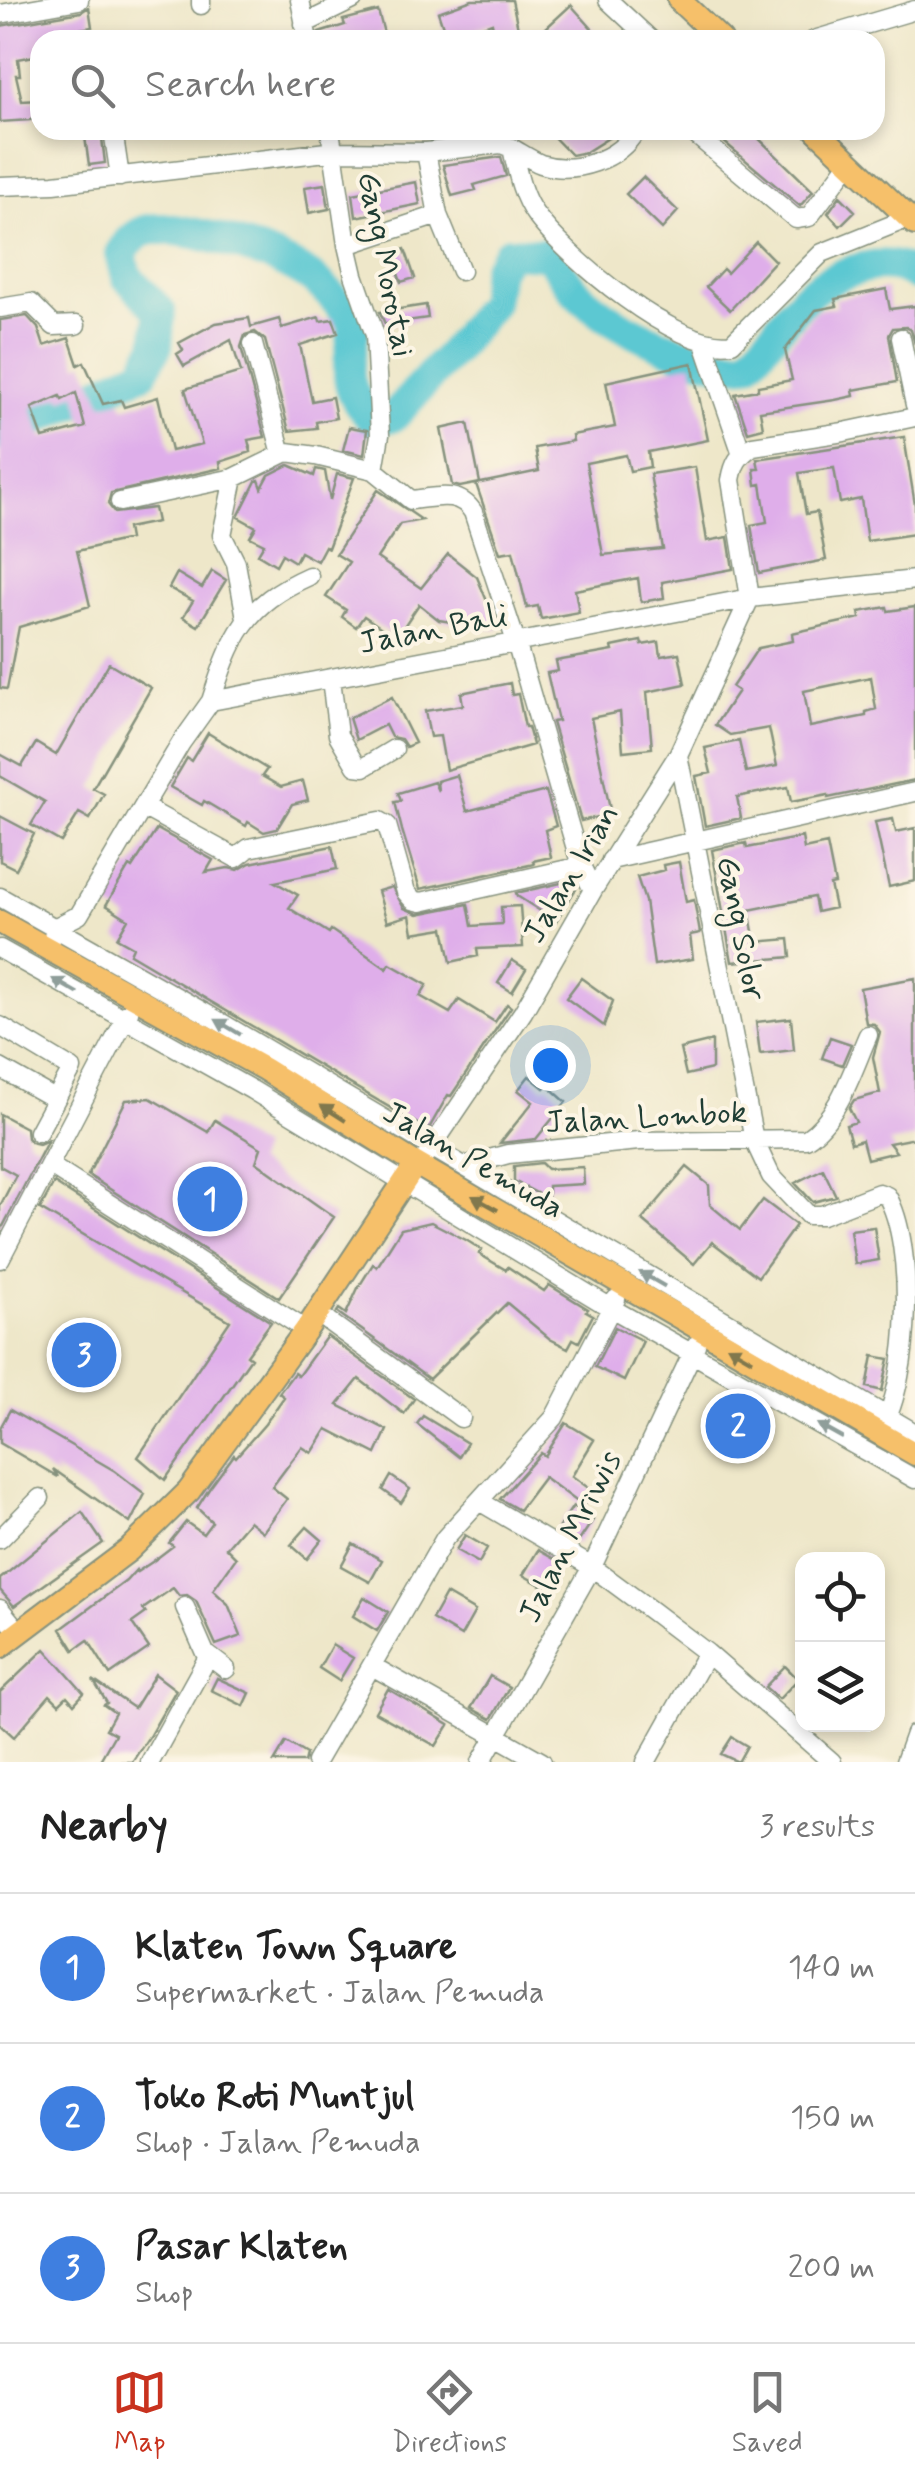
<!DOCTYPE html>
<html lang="en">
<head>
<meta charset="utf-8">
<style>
	:root { --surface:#fff; --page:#f6f6f6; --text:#222; --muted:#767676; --line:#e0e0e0; --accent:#c8321e }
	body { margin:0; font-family:Mynerve,sans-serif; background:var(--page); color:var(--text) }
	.controls { position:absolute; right:30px; bottom:30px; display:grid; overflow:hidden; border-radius:20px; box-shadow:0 5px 15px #0003 }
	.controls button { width:90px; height:90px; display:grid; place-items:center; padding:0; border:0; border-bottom:2px solid var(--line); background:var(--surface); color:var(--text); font:50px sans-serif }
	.you { position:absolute; left:550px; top:1065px; width:35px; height:35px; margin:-25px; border:8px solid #fff; border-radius:50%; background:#1a73e8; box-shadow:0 0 0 15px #1a73e833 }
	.badge { display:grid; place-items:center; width:65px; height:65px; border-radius:50%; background:var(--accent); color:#fff; font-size:32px; font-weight:700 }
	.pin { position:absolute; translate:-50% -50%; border:5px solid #fff; box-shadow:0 2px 10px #0006 }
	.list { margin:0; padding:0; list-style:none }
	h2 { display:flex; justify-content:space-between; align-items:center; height:130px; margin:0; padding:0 40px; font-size:42px }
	h2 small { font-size:32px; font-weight:400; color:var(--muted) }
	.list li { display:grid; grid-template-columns:65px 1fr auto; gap:30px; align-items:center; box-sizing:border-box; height:150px; padding:0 40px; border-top:2px solid var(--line) }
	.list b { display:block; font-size:38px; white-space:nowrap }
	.list p { margin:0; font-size:32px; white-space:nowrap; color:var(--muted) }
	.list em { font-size:32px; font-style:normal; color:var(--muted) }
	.icon { flex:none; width:55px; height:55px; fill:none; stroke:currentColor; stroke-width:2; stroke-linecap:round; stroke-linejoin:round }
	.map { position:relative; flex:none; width:915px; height:1762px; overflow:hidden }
	.search { position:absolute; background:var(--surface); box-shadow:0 5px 15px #0003; left:30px; right:30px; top:30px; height:110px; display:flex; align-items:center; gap:25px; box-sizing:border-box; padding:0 35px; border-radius:30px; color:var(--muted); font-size:38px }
	.sheet { height:580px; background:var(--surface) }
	nav { display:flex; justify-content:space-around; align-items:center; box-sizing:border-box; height:140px; border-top:2px solid var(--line); background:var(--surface); font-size:28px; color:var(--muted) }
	nav a { display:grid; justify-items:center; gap:5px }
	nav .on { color:var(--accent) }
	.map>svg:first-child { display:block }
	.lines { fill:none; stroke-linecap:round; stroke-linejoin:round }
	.river { stroke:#5bc8d2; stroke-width:32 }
	.building { fill:#dfaeea; fill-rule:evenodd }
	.minor-casing { stroke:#86927e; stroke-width:21 }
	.major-casing { stroke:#86927e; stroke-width:26 }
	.minor { stroke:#fff; stroke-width:18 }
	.major { stroke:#f6c06b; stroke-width:22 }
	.oneway { fill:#8f9e9a }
	.oneway2 { fill:#80784d }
	.labels { text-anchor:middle; stroke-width:8; stroke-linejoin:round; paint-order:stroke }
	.street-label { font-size:32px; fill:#1f3d34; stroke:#fcf5e5 }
</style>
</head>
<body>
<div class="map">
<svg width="915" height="1762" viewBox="0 0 915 1762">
	<rect width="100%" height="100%" fill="#fcf5e5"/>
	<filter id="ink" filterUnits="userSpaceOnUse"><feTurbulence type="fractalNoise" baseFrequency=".01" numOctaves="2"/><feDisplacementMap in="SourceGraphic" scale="20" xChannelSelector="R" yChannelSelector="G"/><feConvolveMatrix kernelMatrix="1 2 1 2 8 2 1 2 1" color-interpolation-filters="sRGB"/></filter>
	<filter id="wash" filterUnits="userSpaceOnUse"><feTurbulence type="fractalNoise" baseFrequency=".0048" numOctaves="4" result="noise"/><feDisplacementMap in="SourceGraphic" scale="40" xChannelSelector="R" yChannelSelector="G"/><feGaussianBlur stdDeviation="2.25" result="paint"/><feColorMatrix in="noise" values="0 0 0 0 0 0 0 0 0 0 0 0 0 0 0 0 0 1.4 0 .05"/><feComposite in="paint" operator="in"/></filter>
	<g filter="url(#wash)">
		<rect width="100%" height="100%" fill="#eee7c9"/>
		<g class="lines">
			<path class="river" d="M 0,435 L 143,372 L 157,346 L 160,311 L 127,277 L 121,254 C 128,240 140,229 157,229 C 198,229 287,256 318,283 C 332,294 343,310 355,323 C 349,367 339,385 373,420 L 394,416 L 454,350 L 492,303 L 497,269 L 509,252 L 547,254 C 557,266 565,280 576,292 C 608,326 702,369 748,363 C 791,320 796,285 862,268 C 881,263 898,264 915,275"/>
		</g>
		<g id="blocks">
			<path class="building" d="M 472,0 L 512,0 L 519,33 L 495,38 L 492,23 L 447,39 L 438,12 Z
				M 571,5 L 595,32 L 586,40 L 533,40 Z
				M 89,7 L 92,27 L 69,31 L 71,40 L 40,40 L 40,55 L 18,59 L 20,75 L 16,75 L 22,101 L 39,100 L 39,110 L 30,120 L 0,122 L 0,26 L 81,12 Z
				M 378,11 L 384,33 L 358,40 L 320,40 L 319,33 L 345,25 L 343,20 Z
				M 84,130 L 101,130 L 105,163 L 89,165 Z
				M 547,130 L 621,130 L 586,152 L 571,155 Z
				M 710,130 L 750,130 L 813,191 L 800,206 Z
				M 501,157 L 506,176 L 474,185 L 476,190 L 452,196 L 443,165 Z
				M 643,177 L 678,211 L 662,229 L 626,194 Z
				M 416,182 L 420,204 L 356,217 L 353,194 Z
				M 325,184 L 329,209 L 309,213 L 305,187 Z
				M 840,196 L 855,211 L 840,226 L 828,213 Z
				M 756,242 L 775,261 L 730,310 L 706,287 L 723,269 L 727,273 Z
				M 405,249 L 415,278 L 401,282 L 391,254 Z
				M 886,289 L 890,309 L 915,306 L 915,344 L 911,330 L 906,327 L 893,328 L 889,335 L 897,382 L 853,390 L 854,396 L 835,400 L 760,411 L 763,428 L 748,432 L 735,394 L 758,390 L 758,386 L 792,380 L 785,350 L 816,310 L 837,306 L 835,299 Z
				M 426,305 L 428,318 L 385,324 L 380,312 Z
				M 27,316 L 38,328 L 44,346 L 69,338 L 78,365 L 84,362 L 103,404 L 121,400 L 124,407 L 158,397 L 171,451 L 202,444 L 185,389 L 241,372 L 231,340 L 184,366 L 177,354 L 183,350 L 179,343 L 216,323 L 249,318 L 251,327 L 279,319 L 282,328 L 319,317 L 320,321 L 333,319 L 338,333 L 300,345 L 312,401 L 332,397 L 336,418 L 316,422 L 317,428 L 289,431 L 265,340 L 255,332 L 245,335 L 241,347 L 265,437 L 248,440 L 251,452 L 220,462 L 221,468 L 111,493 L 108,504 L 115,513 L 154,508 L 157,522 L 127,528 L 129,539 L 77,551 L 90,606 L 19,627 L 7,689 L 0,688 L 0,320 ZM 76,393 L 85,427 L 43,438 L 32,408 L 60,396 L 62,400 Z
				M 692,363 L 708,440 L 648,452 L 650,467 L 630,471 L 626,455 L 586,463 L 603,555 L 663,549 L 650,474 L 695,467 L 707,541 L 728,537 L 733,569 L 662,582 L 664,598 L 641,602 L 638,578 L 575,590 L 579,612 L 541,619 L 538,606 L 527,608 L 513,551 L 500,553 L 476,484 L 539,471 L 535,448 L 573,441 L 572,435 L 615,427 L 606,382 Z
				M 468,423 L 480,483 L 460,487 L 452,485 L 441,429 Z
				M 349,427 L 367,430 L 364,455 L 343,450 Z
				M 904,437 L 915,505 L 915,534 L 867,541 L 861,499 L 840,503 L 834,468 L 799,473 L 806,514 L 817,512 L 826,560 L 759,573 L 751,525 L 767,522 L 761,484 L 756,485 L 754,469 L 759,469 L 757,459 Z
				M 289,465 L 314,476 L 316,469 L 325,471 L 330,500 L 337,474 L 354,478 L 328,548 L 325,546 L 317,561 L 300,552 L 295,562 L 282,554 L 276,565 L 258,554 L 264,544 L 250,537 L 256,527 L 238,517 L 256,481 L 259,480 L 262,488 L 269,475 Z
				M 378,490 L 422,520 L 400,524 L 377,558 L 421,588 L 448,554 L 477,577 L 499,630 L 439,620 L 419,604 L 396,638 L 364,616 L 356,627 L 342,617 L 346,610 L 326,597 L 349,562 L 336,554 Z
				M 212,571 L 226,580 L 198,626 L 183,617 L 193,601 L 169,588 L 177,573 L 202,588 Z
				M 887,607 L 888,611 L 915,607 L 915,780 L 828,798 L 828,795 L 791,802 L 788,787 L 737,797 L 741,818 L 705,826 L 696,776 L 711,773 L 705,748 L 739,741 L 746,772 L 777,766 L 769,728 L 730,735 L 715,725 L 738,691 L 732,687 L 758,648 L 793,641 L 792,633 L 860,618 L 859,612 ZM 871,677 L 876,709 L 866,712 L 866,716 L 810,727 L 804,691 Z
				M 641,641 L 642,645 L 659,642 L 661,656 L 679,653 L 685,684 L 647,692 L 652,748 L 623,751 L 620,712 L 591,718 L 611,814 L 581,821 L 552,722 L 558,721 L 547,673 L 558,671 L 556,661 L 613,651 L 612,647 Z
				M 109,663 L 151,688 L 93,788 L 104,794 L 90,819 L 79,813 L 61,842 L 31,825 L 45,802 L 0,776 L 0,754 L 22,766 L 36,743 L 56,755 Z
				M 510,683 L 512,695 L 518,694 L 525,727 L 528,727 L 533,745 L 446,770 L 440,736 L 430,737 L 425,711 L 463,705 L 461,693 Z
				M 392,697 L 415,743 L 406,747 L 401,739 L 391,737 L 385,725 L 356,740 L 349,718 Z
				M 208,733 L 267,769 L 262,776 L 281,787 L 303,781 L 308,800 L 292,804 L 277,829 L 264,832 L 248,822 L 246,826 L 204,801 L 202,805 L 170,787 L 187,758 L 191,761 Z
				M 457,775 L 467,811 L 546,791 L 556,826 L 545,830 L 551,857 L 533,861 L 534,864 L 420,889 L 402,830 L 395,802 L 401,801 L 398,793 L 434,782 L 438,791 L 437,781 Z
				M 0,816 L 34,834 L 16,869 L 0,861 Z
				M 893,819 L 896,832 L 915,828 L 915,881 L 889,887 L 875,822 Z
				M 157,829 L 213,860 L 206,872 L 228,868 L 238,870 L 250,863 L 332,846 L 337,869 L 275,882 L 298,895 L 289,908 L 329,933 L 331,930 L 387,969 L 390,964 L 427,985 L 420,996 L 450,1013 L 459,1000 L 495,1022 L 507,1004 L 511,1007 L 451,1096 L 448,1095 L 428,1130 L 130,954 L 133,947 L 117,938 L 128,919 L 106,905 L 129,866 L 132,868 Z
				M 802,837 L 804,849 L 827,844 L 835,884 L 830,885 L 835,908 L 817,912 L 814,897 L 749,910 L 755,942 L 789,939 L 791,957 L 732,962 L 712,850 L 746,843 L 747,848 Z
				M 679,862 L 686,902 L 694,900 L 700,933 L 690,935 L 693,959 L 654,965 L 645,901 L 637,877 L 664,870 L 663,865 Z
				M 570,881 L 577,887 L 556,921 L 517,896 L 516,893 Z
				M 392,887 L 404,908 L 418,914 L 468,904 L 472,926 L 502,924 L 501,907 L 520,906 L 523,947 L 477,949 L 478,956 L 451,962 L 444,928 L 413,933 L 410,915 L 387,922 L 378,891 Z
				M 512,960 L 526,969 L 512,992 L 498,983 Z
				M 581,978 L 613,1001 L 604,1026 L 566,998 Z
				M 915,978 L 915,1138 L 889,1143 L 896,1152 L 867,1159 L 862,1140 L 851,1143 L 846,1125 L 856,1122 L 849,1108 L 854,1100 L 880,1093 L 873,1057 L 880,1032 L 874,1024 L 866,1023 L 860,988 Z
				M 791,1018 L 794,1050 L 760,1054 L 756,1022 Z
				M 830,1037 L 851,1044 L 842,1065 L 822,1058 Z
				M 712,1041 L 712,1069 L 686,1075 L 680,1049 Z
				M 529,1076 L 544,1088 L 547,1085 L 566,1102 L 536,1139 L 500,1143 L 533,1102 L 518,1090 Z
				M 150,1098 L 208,1132 L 215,1120 L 261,1148 L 256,1162 L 334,1217 L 279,1298 L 88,1175 L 126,1100 Z
				M 0,1114 L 26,1128 L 27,1138 L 31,1142 L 39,1144 L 48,1140 L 0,1232 L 0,1206 L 16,1175 L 0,1166 Z
				M 541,1163 L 547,1169 L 583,1167 L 584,1184 L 548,1186 L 548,1199 L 514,1181 L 514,1166 Z
				M 687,1167 L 709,1185 L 710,1205 L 740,1230 L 763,1200 L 796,1225 L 758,1277 L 712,1242 L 694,1264 L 642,1220 Z
				M 823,1169 L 836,1196 L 813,1202 L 795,1183 Z
				M 54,1183 L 271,1322 L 247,1355 L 251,1358 L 165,1480 L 138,1457 L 230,1321 L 40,1209 Z
				M 431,1222 L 466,1240 L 482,1250 L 479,1254 L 506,1270 L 508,1267 L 544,1291 L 549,1285 L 588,1309 L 586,1311 L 593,1315 L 579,1342 L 573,1339 L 568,1348 L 550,1339 L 507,1303 L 429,1379 L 337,1312 L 339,1309 L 346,1314 L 358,1288 L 373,1264 L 377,1267 L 401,1229 Z
				M 874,1227 L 879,1260 L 855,1264 L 850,1230 Z
				M 615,1327 L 643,1341 L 624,1381 L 595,1367 Z
				M 327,1336 L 414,1399 L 404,1414 L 359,1379 L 338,1405 L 387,1430 L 376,1454 L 327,1429 L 312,1453 L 302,1447 L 272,1487 L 287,1499 L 263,1532 L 249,1521 L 226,1548 L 236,1558 L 213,1590 L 228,1604 L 241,1636 L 216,1645 L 196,1601 L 187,1595 L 179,1596 L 173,1588 L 143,1609 L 146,1613 L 132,1623 L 149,1648 L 110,1675 L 88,1640 L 74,1650 L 61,1629 L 126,1581 L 136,1570 L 137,1572 L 152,1562 L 173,1546 L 169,1543 L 186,1522 L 203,1534 L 212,1522 L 197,1508 L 209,1489 L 234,1455 L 236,1457 L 265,1424 L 284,1397 L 279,1393 L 294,1373 L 298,1376 Z
				M 873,1356 L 889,1359 L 882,1391 L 867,1387 Z
				M 10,1410 L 115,1471 L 145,1494 L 130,1523 L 53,1469 L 58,1477 L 0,1443 L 0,1428 Z
				M 423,1416 L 467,1443 L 459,1457 L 417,1424 Z
				M 566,1423 L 594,1440 L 572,1476 L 594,1492 L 583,1506 L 544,1477 L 519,1510 L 500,1499 L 541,1453 L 545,1456 Z
				M 391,1476 L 410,1489 L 401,1503 L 383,1490 Z
				M 573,1506 L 593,1520 L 577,1544 L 557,1530 Z
				M 82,1512 L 103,1543 L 14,1606 L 0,1590 L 0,1579 Z
				M 307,1527 L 322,1540 L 307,1559 L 291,1545 Z
				M 465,1535 L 487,1548 L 479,1563 L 456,1550 Z
				M 353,1544 L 382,1560 L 370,1582 L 341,1566 Z
				M 538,1550 L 561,1563 L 546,1588 L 523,1575 Z
				M 446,1594 L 475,1611 L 461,1636 L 432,1619 Z
				M 364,1597 L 388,1612 L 377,1631 L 353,1616 Z
				M 332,1645 L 353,1658 L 339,1681 L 319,1668 Z
				M 45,1649 L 84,1693 L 74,1704 L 67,1696 L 59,1704 L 50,1695 L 14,1737 L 0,1724 L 0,1692 Z
				M 785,1666 L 798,1679 L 779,1699 L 765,1687 Z
				M 155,1674 L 176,1690 L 150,1735 L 132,1762 L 99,1762 L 115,1734 L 106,1729 L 115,1713 L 104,1705 L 107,1703 L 93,1680 L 134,1708 Z
				M 490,1676 L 509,1687 L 491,1719 L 471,1708 Z
				M 217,1678 L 250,1693 L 244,1706 L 211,1690 Z
				M 388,1689 L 449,1725 L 436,1746 L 375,1712 Z
				M 732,1737 L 747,1746 L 738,1762 L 721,1754 Z
				M 286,1742 L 306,1754 L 304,1762 L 274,1762 Z"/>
		</g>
	</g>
	<g filter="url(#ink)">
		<use href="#blocks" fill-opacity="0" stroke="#86927e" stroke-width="2.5"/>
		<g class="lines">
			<g class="minor-casing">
				<path id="minor" d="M 300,0 L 308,40
					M 608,0 L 651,40
					M 201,5 L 201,0
					M 0,14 L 79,0
					M 304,24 L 353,0
					M 814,40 L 915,10
					M 113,130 L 120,177
					M 330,130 L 347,245 L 354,275 L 375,335 L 380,435 L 374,470
					M 690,130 L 796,219 L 809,217 L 850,162
					M 512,148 C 521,153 531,160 541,164 C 575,175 619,160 636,130
					M 0,186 L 54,184 L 335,151 L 426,152 L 501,144 L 512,148 C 517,170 521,195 535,214 C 565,256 679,353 732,343 L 822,253 L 909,218
					M 438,215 L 461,271
					M 347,245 L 438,215 L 426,152
					M 0,308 L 31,303 L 54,326 L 76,325
					M 901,338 L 915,405
					M 704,343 L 742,454
					M 253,344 L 282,454
					M 234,478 L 222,535 L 236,563 L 246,618
					M 120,502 L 234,478 L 287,452 L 316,456 L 374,470 L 411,500 C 435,498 458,489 473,512 L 516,642 L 581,866 L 593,890
					M 750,598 L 731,480 C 734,463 738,456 753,446 L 844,432 L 915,417
					M 331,679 L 338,735 L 356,766 L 364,767 L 394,749
					M 211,701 C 232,636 244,605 309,576
					M 678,755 L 754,1140 L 771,1176 L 808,1215 L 822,1215 L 879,1193 L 887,1196 C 915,1244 911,1378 882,1427
					M 143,807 L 236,858 L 249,848 L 380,821 L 387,825 L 406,892 L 413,900 L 421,902 L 581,866
					M 611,860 L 915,792
					M 0,897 L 205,1013 L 915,1433
					M 53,935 L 56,927 L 79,915 L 181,743 L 211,701 L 750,598 L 915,580
					M 0,949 L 252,1090 L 611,1308 L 915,1479
					M 0,1026 L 72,1069 L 38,1132
					M 0,1068 L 55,1099
					M 427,1154 L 523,1012 L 593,890 L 678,755 L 750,598
					M 49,1165 L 306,1330
					M 464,1166 L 508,1154 L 639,1141 L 806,1139 C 839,1118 853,1069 868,1035
					M 0,1259 L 129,1012
					M 317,1313 L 461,1418
					M 479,1501 L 592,1567 L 653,1612 L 707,1653 L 832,1762
					M 0,1539 L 40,1498
					M 185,1607 L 205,1653 L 226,1669
					M 0,1609 L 18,1631
					M 372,1666 L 542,1762
					M 150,1762 L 208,1657
					M 316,1762 L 445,1538 L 554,1418 L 616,1299
					M 481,1762 L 592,1567 L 696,1345
					M 646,1762 L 707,1653
					M 905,1762 L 915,1734"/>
			</g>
			<g class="major-casing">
				<path id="major" d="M 679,0 L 721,40
					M 816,130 L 915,224
					M 0,922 L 264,1069 L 416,1164 L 915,1454
					M 0,1647 L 129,1550 L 189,1491 L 306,1330 L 416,1164"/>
			</g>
			<use href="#minor" class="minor"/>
			<use href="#major" class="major"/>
		</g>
		<defs><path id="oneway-solid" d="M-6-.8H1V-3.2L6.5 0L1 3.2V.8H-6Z" transform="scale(2.5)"/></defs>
		<g class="oneway">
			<use href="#oneway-solid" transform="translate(65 986) rotate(-150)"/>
			<use href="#oneway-solid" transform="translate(228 1027) rotate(-149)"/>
			<use href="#oneway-solid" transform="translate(652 1279) rotate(-150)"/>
			<use href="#oneway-solid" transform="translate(830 1431) rotate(-151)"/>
		</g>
		<g class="oneway2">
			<use href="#oneway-solid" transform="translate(333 1113) rotate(-148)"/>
			<use href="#oneway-solid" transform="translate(485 1203) rotate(-151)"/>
			<use href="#oneway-solid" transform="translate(740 1353) rotate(-150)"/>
		</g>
	</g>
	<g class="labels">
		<g class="street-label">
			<text transform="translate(387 264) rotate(79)" y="11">Gang Morotai</text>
			<text transform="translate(433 628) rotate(-11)" y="11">Jalan Bali</text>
			<text transform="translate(570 873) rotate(-59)" y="11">Jalan Irian</text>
			<text transform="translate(742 928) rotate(79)" y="11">Gang Solor</text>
			<text transform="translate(646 1116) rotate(-3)" y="11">Jalan Lombok</text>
			<text transform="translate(474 1159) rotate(30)" y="11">Jalan Pemuda</text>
			<text transform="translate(569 1536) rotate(-63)" y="11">Jalan Mriwis</text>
		</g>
	</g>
</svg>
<div class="controls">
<button><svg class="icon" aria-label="locate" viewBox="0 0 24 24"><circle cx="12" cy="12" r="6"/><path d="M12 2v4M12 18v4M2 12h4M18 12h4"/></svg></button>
<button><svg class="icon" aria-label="layers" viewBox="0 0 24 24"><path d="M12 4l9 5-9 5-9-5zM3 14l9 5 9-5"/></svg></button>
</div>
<div class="you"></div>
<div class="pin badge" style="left:210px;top:1199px;background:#3f7fe0">1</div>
<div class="pin badge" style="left:738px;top:1426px;background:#3f7fe0">2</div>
<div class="pin badge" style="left:84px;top:1355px;background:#3f7fe0">3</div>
<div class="search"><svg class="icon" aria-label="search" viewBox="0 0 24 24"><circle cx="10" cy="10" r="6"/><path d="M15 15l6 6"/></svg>Search here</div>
</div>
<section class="sheet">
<h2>Nearby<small>3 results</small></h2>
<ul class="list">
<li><span class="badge" style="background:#3f7fe0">1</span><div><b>Klaten Town Square</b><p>Supermarket · Jalan Pemuda</p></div><em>140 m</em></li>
<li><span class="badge" style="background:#3f7fe0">2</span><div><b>Toko Roti Muntjul</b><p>Shop · Jalan Pemuda</p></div><em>150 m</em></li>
<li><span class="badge" style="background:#3f7fe0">3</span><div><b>Pasar Klaten</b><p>Shop</p></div><em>200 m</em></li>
</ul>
</section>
<nav>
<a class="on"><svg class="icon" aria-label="map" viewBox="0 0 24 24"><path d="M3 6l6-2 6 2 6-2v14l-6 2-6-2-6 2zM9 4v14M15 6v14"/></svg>Map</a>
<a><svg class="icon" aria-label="directions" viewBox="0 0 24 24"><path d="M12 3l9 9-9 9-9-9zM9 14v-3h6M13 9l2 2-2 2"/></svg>Directions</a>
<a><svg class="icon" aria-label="saved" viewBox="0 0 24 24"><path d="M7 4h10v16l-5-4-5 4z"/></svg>Saved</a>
</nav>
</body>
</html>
